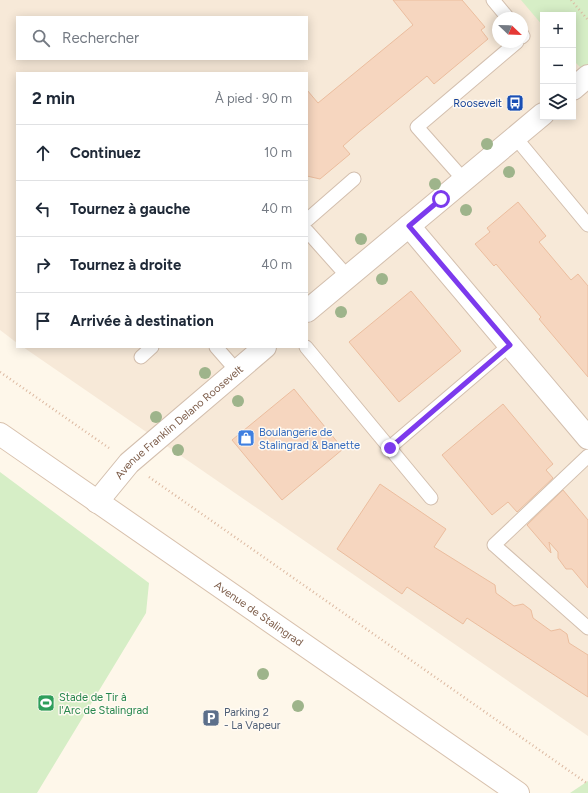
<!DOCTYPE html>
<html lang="fr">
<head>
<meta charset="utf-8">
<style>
	:root { --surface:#fff; --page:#f2f2f3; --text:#1f2937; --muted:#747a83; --line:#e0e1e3 }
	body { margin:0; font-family:Figtree,sans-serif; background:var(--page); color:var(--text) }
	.controls { position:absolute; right:12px; top:12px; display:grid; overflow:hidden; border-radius:0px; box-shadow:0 2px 10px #0003 }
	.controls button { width:36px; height:36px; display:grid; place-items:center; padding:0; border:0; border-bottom:1px solid var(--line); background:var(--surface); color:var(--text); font:20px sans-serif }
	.compass { position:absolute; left:492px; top:12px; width:36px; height:36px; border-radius:50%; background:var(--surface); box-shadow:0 2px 10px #0003; rotate:113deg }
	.stop { position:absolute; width:12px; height:12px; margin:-9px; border:3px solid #7c3aed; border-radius:50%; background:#fff }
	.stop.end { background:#7c3aed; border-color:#fff; box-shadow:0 1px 4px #0008 }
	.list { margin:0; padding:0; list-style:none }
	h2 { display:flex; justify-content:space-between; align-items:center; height:52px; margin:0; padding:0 16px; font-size:17px }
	h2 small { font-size:13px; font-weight:400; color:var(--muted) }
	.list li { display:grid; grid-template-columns:26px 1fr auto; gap:12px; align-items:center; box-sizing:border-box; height:56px; padding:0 16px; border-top:1px solid var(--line) }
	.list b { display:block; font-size:15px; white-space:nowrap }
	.list em { font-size:13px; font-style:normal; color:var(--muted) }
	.icon { flex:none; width:22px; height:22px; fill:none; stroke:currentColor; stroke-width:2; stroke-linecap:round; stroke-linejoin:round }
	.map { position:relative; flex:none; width:588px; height:793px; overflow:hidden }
	.search { position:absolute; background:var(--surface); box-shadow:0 2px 10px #0003; left:16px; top:16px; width:292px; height:44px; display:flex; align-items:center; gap:10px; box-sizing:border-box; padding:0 14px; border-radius:0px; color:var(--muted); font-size:15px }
	.panel { position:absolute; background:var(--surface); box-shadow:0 2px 10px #0003; left:16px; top:72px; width:292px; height:276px; border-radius:0px }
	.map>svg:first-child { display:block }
	.residential { fill:#f7e9d8; fill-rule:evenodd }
	.green { fill:#d6eec6 }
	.building { fill:#f6d6bf; stroke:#ebbd9e }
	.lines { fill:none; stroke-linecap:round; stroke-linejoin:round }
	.lane-casing { stroke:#d3bfae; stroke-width:15 }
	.street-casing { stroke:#d3bfae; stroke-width:24 }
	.secondary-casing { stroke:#d8c1ad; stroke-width:24 }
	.path { stroke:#dcb9a1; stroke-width:2.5; stroke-dasharray:1 3; stroke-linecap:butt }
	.lane { stroke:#fff; stroke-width:13 }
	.street { stroke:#fff; stroke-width:22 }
	.secondary { stroke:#fff; stroke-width:22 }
	.tree { fill:#9eb48b }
	.route { stroke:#7c3aed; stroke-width:5 }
	.labels { text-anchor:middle; stroke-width:3; stroke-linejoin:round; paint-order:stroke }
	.transit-label { font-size:11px; fill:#164399; stroke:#fffaf2; text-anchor:end }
	.street-label { font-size:11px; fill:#7d5d4a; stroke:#fffaf2 }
	.shop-label { font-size:11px; fill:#366cbe; stroke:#fffaf2; text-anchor:start }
	.leisure-label { font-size:11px; fill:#27864d; stroke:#fffaf2; text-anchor:start }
	.service-label { font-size:11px; fill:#4e5e75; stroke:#fffaf2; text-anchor:start }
</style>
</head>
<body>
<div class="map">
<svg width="588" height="793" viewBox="0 0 588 793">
	<rect width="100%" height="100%" fill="#fef7ea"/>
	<path class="residential" d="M 0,0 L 588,0 L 588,736 L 23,347 L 307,347 L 307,73 L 17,73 L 17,343 L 0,330 ZM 543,15 L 573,15 L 573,117 L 543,117 ZM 17,17 L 307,17 L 307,59 L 17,59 ZM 498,18 L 522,18 L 522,42 L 498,42 Z"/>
	<path class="green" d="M 521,0 L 588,0 L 588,75 L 573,60 L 573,15 L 543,15 L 543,26 Z
		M 0,472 L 149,583 L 146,613 L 37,793 L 0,793 Z
		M 588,780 L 588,793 L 570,793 L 588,781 Z"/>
	<path class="building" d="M 393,0 L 462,0 L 485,27 L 481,30 L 488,39 L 434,84 L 427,76 L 359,132 L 343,146 L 350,154 L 320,179 L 307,176 L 307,90 L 318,103 L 413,25 Z
		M 518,202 L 546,236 L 539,242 L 571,280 L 578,274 L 588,286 L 588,377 L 539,319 L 541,317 L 496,264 L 494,266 L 475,244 L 490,232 L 487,228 Z
		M 411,291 L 461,351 L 399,402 L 349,342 Z
		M 294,389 L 343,449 L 282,500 L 232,440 Z
		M 503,404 L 553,464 L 546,470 L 553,478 L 517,512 L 508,502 L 492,515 L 442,455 Z
		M 380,484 L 446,529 L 434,547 L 495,585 L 496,593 L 514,606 L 523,604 L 531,610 L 533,618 L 551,631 L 560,629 L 567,634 L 569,643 L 588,655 L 588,697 L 467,618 L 463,624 L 407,587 L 402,594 L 337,549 Z
		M 563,490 L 588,520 L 588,588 L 572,569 L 566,569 L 558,558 L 558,552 L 549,542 L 551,553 L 527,525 Z"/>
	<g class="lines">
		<g class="lane-casing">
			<path id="lane" d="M 493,0 L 508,18
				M 522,34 L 523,36 L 522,37
				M 515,137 L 588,225
				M 464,180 L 417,127 L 517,42
				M 307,220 L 354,179
				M 307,231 L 348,277
				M 216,347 L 237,371
				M 306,347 L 431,498
				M 141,357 L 152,347
				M 389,448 L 510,345
				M 588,456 L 494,545 L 588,628"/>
		</g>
		<g class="street-casing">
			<g id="street">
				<path d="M 573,89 L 588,76"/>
				<path d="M 409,226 L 588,438"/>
				<path d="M 307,311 L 543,114"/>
				<path id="s1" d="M 97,502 L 129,463 L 265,347"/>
			</g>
		</g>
		<g class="secondary-casing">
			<g id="secondary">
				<path id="s2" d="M 0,434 L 518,793"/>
			</g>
		</g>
		<path class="path" d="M 571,0 L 588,20
			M 0,372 L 109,448
			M 149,477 L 588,784"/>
		<use href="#lane" class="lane"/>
		<use href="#street" class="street"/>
		<use href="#secondary" class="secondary"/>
	</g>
	<g class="tree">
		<circle cx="487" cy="144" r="6"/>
		<circle cx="509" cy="172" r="6"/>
		<circle cx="435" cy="184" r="6"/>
		<circle cx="466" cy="210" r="6"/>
		<circle cx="361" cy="239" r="6"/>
		<circle cx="382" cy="279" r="6"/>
		<circle cx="341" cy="312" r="6"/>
		<circle cx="205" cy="373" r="6"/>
		<circle cx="238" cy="401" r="6"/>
		<circle cx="156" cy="417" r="6"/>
		<circle cx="178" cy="450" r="6"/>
		<circle cx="263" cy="674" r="6"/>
		<circle cx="298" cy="706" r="6"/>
	</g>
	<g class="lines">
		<path class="route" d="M 390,448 L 510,345 L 409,226 L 441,199"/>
	</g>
	<defs>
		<g id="bus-square" transform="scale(0.9)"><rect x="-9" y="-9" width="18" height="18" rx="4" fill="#1a4fb4" stroke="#fffaf2"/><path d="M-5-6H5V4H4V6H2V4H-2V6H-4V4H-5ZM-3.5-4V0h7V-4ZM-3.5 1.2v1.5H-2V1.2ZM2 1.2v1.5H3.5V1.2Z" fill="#fff"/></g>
		<g id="shop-square" transform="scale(0.9)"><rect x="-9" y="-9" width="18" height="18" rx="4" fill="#3f7fe0" stroke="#fffaf2"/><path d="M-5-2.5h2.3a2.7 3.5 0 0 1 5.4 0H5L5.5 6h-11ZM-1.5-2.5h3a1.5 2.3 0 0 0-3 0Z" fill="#fff"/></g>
		<g id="stadium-square" transform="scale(0.9)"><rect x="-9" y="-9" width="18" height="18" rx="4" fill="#2e9e5b" stroke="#fffaf2"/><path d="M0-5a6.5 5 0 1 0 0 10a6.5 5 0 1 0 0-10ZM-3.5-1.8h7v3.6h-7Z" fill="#fff"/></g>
		<g id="parking-square" transform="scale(0.9)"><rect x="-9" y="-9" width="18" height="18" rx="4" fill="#5c6f8a" stroke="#fffaf2"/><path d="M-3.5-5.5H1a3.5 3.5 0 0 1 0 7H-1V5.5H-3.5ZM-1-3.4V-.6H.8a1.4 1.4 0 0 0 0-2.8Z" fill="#fff"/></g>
	</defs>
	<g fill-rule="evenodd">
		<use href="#bus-square" x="515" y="103"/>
		<use href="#shop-square" x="246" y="438"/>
		<use href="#stadium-square" x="46" y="703"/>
		<use href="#parking-square" x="211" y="718"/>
	</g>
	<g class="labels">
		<g class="transit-label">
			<text x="502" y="107">Roosevelt</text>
		</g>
		<g class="street-label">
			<text dy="4" stroke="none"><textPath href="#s1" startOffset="115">Avenue Franklin Delano Roosevelt</textPath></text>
			<text dy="4" stroke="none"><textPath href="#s2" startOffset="315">Avenue de Stalingrad</textPath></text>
		</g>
		<g class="shop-label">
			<text x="259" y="436">Boulangerie de<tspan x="259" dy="13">Stalingrad &amp; Banette</tspan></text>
		</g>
		<g class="leisure-label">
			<text x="59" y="701">Stade de Tir à<tspan x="59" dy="13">l'Arc de Stalingrad</tspan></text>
		</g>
		<g class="service-label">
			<text x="224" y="716">Parking 2<tspan x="224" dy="13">- La Vapeur</tspan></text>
		</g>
	</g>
</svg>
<div class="controls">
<button>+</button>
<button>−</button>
<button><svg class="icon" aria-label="layers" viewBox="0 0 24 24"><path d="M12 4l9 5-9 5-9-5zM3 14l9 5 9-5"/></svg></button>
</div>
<svg class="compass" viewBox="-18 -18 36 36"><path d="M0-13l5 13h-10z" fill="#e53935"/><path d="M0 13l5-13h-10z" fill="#747a83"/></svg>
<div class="stop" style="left:441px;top:199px"></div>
<div class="stop end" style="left:390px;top:448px"></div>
<div class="search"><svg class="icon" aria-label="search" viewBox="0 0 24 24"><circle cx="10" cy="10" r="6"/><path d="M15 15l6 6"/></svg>Rechercher</div>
<section class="panel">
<h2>2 min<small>À pied · 90 m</small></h2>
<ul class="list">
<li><svg class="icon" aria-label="ahead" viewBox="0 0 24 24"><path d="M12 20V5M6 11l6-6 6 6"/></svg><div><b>Continuez</b></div><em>10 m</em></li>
<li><svg class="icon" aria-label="left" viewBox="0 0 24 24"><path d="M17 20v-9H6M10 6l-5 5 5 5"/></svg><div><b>Tournez à gauche</b></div><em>40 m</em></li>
<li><svg class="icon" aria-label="right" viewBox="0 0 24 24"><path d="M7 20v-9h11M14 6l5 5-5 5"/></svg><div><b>Tournez à droite</b></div><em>40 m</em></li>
<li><svg class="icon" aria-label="arrive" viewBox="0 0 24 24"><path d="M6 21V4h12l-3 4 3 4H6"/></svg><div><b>Arrivée à destination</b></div></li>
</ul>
</section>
</div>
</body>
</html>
